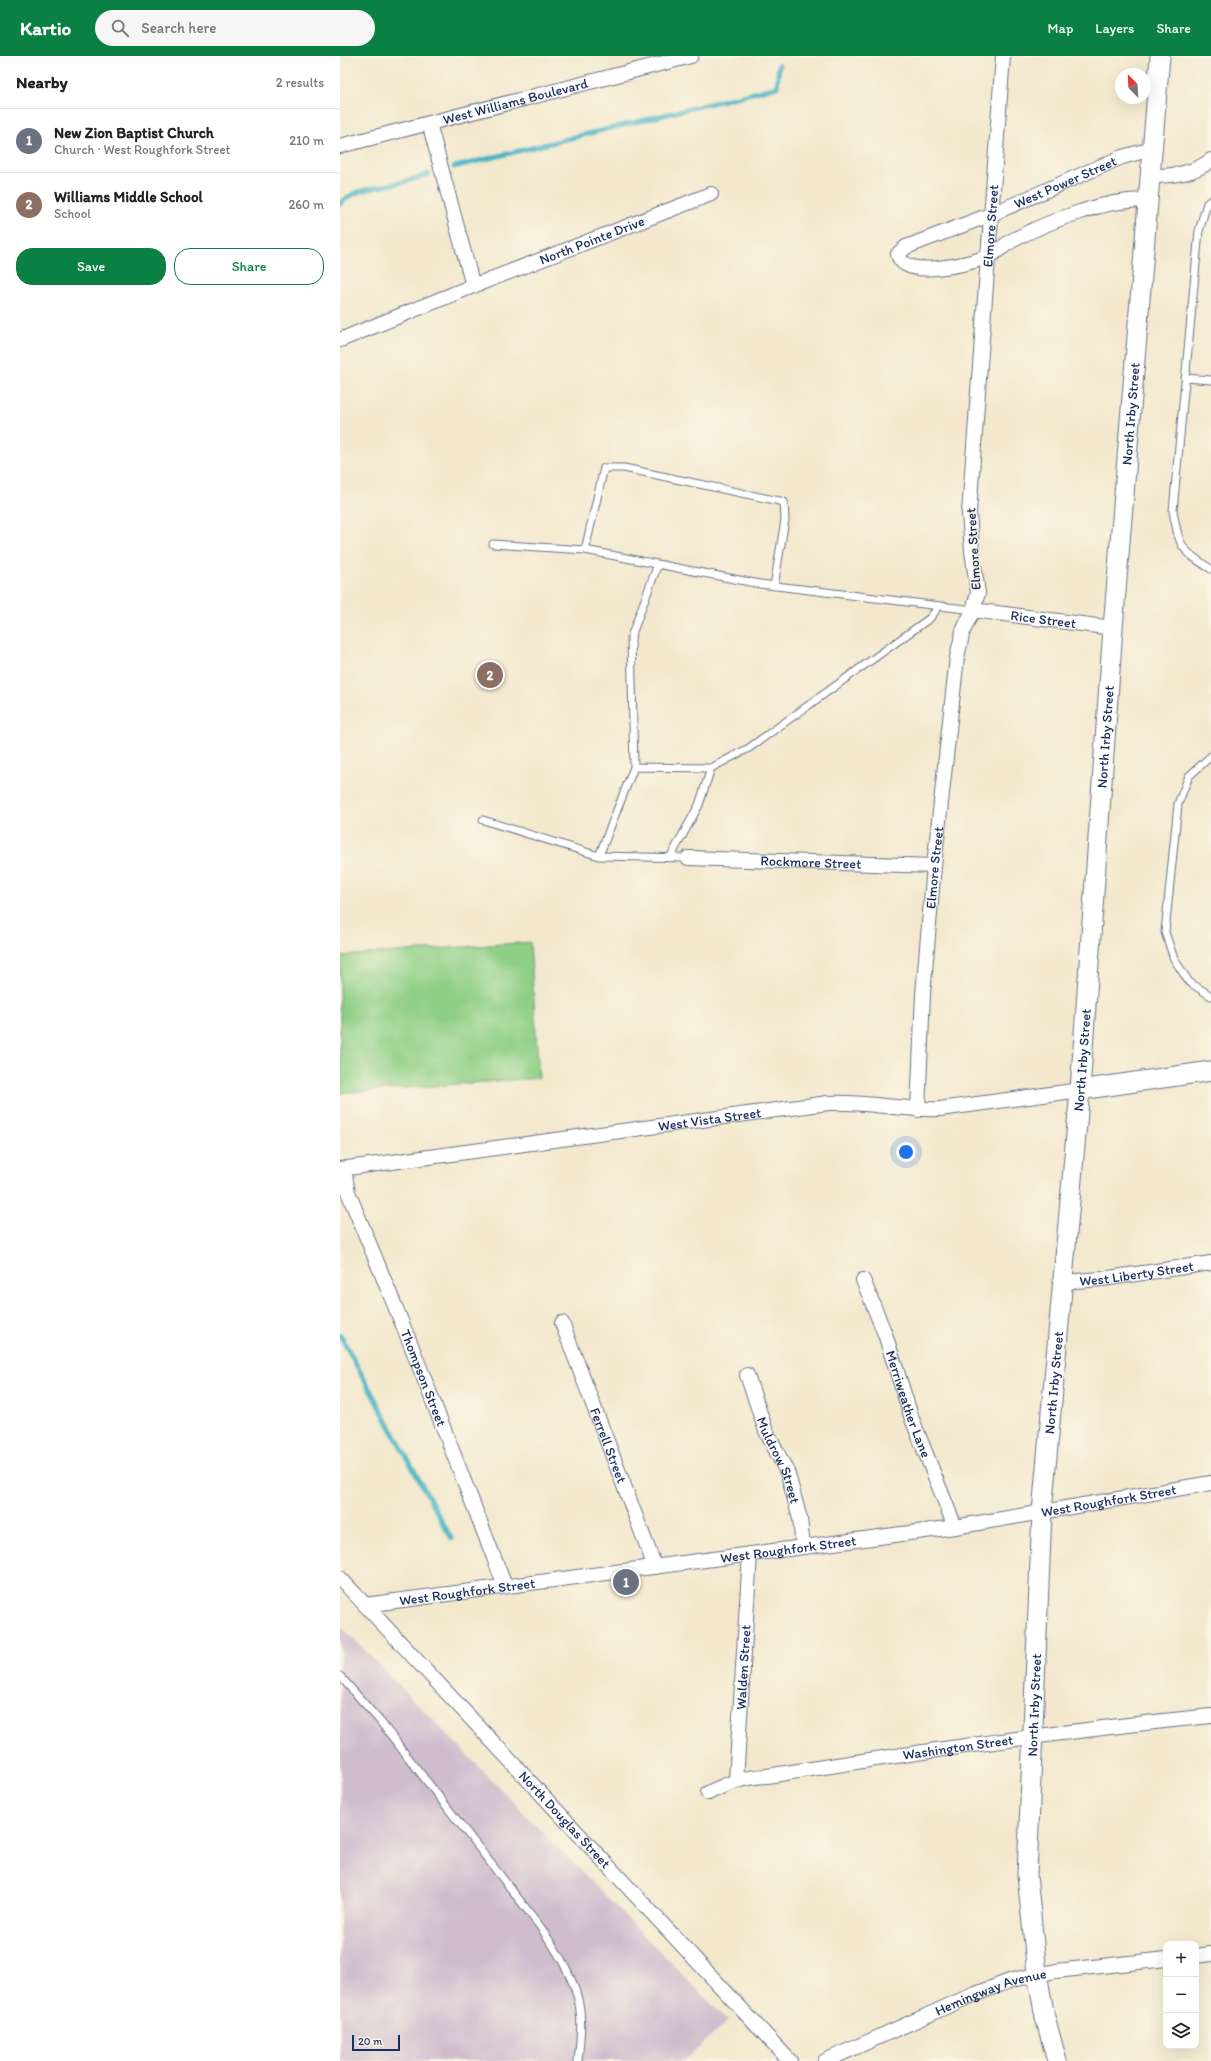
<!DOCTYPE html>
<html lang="en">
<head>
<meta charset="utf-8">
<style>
	:root { --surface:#fff; --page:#f6f6f6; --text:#222; --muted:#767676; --line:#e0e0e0; --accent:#0b8043 }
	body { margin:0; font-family:Itim,sans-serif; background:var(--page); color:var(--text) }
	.controls { position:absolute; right:12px; bottom:12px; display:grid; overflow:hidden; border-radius:8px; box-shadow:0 4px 16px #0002 }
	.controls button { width:36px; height:36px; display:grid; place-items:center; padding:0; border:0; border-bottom:1px solid var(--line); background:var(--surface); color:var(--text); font:20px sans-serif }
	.compass { position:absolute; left:775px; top:12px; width:36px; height:36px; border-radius:50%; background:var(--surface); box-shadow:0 4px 16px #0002; rotate:336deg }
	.scale { position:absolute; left:12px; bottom:10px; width:48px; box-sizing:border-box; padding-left:4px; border:2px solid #1b2f5e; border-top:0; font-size:11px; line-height:14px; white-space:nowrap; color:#1b2f5e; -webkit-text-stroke:3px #fcf5e5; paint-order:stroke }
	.you { position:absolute; left:566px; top:1096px; width:14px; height:14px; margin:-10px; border:3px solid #fff; border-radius:50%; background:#1a73e8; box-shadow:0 0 0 6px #1a73e833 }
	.badge { display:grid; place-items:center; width:26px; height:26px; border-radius:50%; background:var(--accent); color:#fff; font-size:13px; font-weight:700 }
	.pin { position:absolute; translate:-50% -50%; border:2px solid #fff; box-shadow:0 1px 4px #0006 }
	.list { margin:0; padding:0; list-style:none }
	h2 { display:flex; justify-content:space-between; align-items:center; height:52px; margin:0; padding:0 16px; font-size:17px }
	h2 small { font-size:13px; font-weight:400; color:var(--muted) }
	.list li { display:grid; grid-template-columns:26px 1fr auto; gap:12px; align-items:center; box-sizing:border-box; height:64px; padding:0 16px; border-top:1px solid var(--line) }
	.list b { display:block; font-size:15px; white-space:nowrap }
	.list p { margin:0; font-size:13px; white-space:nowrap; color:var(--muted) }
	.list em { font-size:13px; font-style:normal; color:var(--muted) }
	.actions { display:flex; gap:8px; padding:12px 16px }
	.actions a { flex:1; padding:9px 0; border:1px solid var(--accent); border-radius:16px; text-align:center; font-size:14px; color:var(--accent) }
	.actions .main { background:var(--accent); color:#fff }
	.icon { flex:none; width:22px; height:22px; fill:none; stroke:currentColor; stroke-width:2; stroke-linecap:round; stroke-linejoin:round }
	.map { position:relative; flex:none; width:871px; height:2005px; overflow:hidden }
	header { display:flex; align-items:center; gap:24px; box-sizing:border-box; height:56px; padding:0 20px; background:var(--accent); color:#fff }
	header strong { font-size:19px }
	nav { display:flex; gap:22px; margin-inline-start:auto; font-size:14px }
	.search { width:280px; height:36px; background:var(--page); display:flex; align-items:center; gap:10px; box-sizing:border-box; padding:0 14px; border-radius:22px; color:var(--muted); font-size:15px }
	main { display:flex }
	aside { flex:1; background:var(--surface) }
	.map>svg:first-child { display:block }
	.industrial { fill:#cfbdce }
	.green { fill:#8ecf86; stroke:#547f72 }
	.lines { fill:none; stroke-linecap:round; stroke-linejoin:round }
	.stream { stroke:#49b6c5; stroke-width:5 }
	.lane-casing { stroke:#677085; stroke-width:9 }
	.street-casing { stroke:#677085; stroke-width:16 }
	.secondary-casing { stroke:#677085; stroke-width:21 }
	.lane { stroke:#fff; stroke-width:7 }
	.street { stroke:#fff; stroke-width:14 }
	.secondary { stroke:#fff; stroke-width:19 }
	.labels { text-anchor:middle; stroke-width:3; stroke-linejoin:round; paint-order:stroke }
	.street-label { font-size:14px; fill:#1b2f5e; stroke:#fcf5e5 }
</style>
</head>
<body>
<header>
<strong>Kartio</strong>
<div class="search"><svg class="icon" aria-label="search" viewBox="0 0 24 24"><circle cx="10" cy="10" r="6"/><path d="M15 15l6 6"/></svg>Search here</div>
<nav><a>Map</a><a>Layers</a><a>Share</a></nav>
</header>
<main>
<aside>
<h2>Nearby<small>2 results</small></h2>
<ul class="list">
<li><span class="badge" style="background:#6b7280">1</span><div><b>New Zion Baptist Church</b><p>Church · West Roughfork Street</p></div><em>210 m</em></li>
<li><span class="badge" style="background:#8d6e63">2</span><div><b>Williams Middle School</b><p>School</p></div><em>260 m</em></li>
</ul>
<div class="actions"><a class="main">Save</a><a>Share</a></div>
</aside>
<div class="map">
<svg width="871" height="2005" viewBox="0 0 871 2005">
	<rect width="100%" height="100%" fill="#fcf5e5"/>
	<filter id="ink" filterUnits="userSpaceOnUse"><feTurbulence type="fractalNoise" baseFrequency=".025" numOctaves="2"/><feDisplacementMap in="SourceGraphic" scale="8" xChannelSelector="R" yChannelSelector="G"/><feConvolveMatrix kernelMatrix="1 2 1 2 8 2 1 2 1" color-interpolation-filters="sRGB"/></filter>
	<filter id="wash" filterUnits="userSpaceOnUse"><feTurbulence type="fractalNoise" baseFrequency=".012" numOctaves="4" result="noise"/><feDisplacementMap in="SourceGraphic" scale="16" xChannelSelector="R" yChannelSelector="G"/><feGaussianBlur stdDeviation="0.9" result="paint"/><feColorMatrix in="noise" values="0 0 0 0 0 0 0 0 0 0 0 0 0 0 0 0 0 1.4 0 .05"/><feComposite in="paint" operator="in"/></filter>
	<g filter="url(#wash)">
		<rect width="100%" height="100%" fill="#f3e8cd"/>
		<path class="industrial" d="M 0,1569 L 388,1965 L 344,2005 L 0,2005 Z"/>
		<path class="green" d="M 190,886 L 199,1022 L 0,1037 L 0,900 Z"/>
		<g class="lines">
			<path class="stream" d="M 114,111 L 437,31 L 439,9
				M 0,148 C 14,132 39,132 58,127 C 68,125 79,121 89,118
				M 0,1279 L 111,1482"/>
		</g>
	</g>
	<g filter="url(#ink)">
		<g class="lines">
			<g class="lane-casing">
				<path id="lane" d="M 871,144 L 867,147 L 859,175 L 833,455 C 840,491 839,493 871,513
					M 845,322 L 871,324
					M 153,488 L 245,494 L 420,528 L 633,554
					M 245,494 L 264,412 L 284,412 L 444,446 L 445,464 L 434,530
					M 871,700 L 849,720 L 838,748 L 825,876 L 834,903 L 849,926 L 871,940
					M 294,711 L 371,712 L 409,692 L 590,562 L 599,550
					M 143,764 L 259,800 L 294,711 L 291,581 L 318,508
					M 259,800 L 348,802
					M 330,802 L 359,749 L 371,712
					M 0,1620 L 39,1664 L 199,1869 C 215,1892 231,1916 238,1943 C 243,1963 240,1985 238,2005"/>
			</g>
			<g class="street-casing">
				<g id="street">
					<path d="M 89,67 L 133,230"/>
					<path id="s1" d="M 0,90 L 351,0"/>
					<path d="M 810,120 C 832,120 854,118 871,104"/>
					<path id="s2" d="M 808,144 C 785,144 762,148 740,156 C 718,163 696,172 675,183 C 666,187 657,197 647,201 C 630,207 564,225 558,198 L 566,191 L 652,158 L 782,101 L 812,93"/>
					<path id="s3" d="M 0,284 L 133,230 L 371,138"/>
					<path id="s4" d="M 633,554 L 773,572"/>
					<path id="s5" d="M 348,802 L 594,810"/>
					<path id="s6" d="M 578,1054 L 583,938 L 594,810 L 617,601 L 623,575 L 633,554 L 638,537 L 632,495 L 629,457 L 663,0"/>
					<path id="s7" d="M 0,1113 L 488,1047 C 526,1045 563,1055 600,1053 L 740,1034"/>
					<path id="s8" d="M 4,1113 L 8,1136 L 71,1289 L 165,1530"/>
					<path id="s9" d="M 523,1224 L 545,1278 L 572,1363 L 615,1471"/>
					<path id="s10" d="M 722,1226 L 762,1223 L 871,1207"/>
					<path id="s11" d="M 222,1267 L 315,1511"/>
					<path id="s12" d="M 407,1319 L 426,1375 L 448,1418 L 460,1463 L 463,1491"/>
					<path id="s13" d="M 0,1522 L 450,2005"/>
					<path id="s14" d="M 25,1549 L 615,1471 L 871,1427"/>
					<path id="s15" d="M 396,1725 L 410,1498"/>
					<path id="s16" d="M 368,1737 C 388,1727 405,1721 427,1720 C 575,1696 722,1675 871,1660"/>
					<path d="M 856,1900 L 871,1898"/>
					<path id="s17" d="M 485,2005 L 628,1941 L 672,1924 L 716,1915 L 826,1903"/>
				</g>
			</g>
			<g class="secondary-casing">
				<g id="secondary">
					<path d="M 740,1034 L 871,1015"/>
					<path id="s18" d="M 717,2005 L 705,1961 L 697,1918 L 687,1819 L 702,1456 L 740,1034 L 773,572 L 820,0"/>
				</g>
			</g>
			<use href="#lane" class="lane"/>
			<use href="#street" class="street"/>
			<use href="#secondary" class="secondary"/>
		</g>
	</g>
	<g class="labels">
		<g class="street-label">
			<text dy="5" stroke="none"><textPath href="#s1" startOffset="181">West Williams Boulevard</textPath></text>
			<text dy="5" stroke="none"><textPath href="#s2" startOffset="452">West Power Street</textPath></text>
			<text dy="5" stroke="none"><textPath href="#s6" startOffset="891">Elmore Street</textPath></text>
			<text dy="5" stroke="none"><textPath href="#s3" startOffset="271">North Pointe Drive</textPath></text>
			<text dy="5" stroke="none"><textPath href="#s18" startOffset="1654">North Irby Street</textPath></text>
			<text transform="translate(633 493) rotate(-94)" y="5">Elmore Street</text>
			<text dy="5" stroke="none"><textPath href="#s4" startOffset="71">Rice Street</textPath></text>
			<text dy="5" stroke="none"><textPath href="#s18" startOffset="1330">North Irby Street</textPath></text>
			<text dy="5" stroke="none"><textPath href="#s5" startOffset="123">Rockmore Street</textPath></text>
			<text dy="5" stroke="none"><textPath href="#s6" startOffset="243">Elmore Street</textPath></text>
			<text dy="5" stroke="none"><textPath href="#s18" startOffset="1006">North Irby Street</textPath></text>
			<text dy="5" stroke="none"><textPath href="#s7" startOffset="373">West Vista Street</textPath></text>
			<text dy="5" stroke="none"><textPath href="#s10" startOffset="75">West Liberty Street</textPath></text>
			<text dy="5" stroke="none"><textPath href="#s8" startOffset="224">Thompson Street</textPath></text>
			<text dy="5" stroke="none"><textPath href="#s18" startOffset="682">North Irby Street</textPath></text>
			<text dy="5" stroke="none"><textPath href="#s9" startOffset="132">Merriweather Lane</textPath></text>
			<text dy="5" stroke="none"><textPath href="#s11" startOffset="131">Ferrell Street</textPath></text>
			<text dy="5" stroke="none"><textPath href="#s12" startOffset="91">Muldrow Street</textPath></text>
			<text dy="5" stroke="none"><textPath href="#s14" startOffset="751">West Roughfork Street</textPath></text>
			<text dy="5" stroke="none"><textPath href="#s14" startOffset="427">West Roughfork Street</textPath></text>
			<text dy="5" stroke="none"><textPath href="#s14" startOffset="103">West Roughfork Street</textPath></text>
			<text dy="5" stroke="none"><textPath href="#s15" startOffset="114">Walden Street</textPath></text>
			<text dy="5" stroke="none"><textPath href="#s18" startOffset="359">North Irby Street</textPath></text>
			<text dy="5" stroke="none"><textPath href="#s16" startOffset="255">Washington Street</textPath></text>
			<text dy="5" stroke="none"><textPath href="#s13" startOffset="330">North Douglas Street</textPath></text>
			<text dy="5" stroke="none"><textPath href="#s17" startOffset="180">Hemingway Avenue</textPath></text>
		</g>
	</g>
</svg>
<div class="controls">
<button>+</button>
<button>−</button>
<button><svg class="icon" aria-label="layers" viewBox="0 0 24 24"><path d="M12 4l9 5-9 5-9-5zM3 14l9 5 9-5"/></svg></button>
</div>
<svg class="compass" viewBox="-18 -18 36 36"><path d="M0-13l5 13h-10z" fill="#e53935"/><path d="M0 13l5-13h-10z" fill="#767676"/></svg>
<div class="scale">20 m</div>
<div class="you"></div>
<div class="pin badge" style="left:286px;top:1526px;background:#6b7280">1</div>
<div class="pin badge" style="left:150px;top:619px;background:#8d6e63">2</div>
</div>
</main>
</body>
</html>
